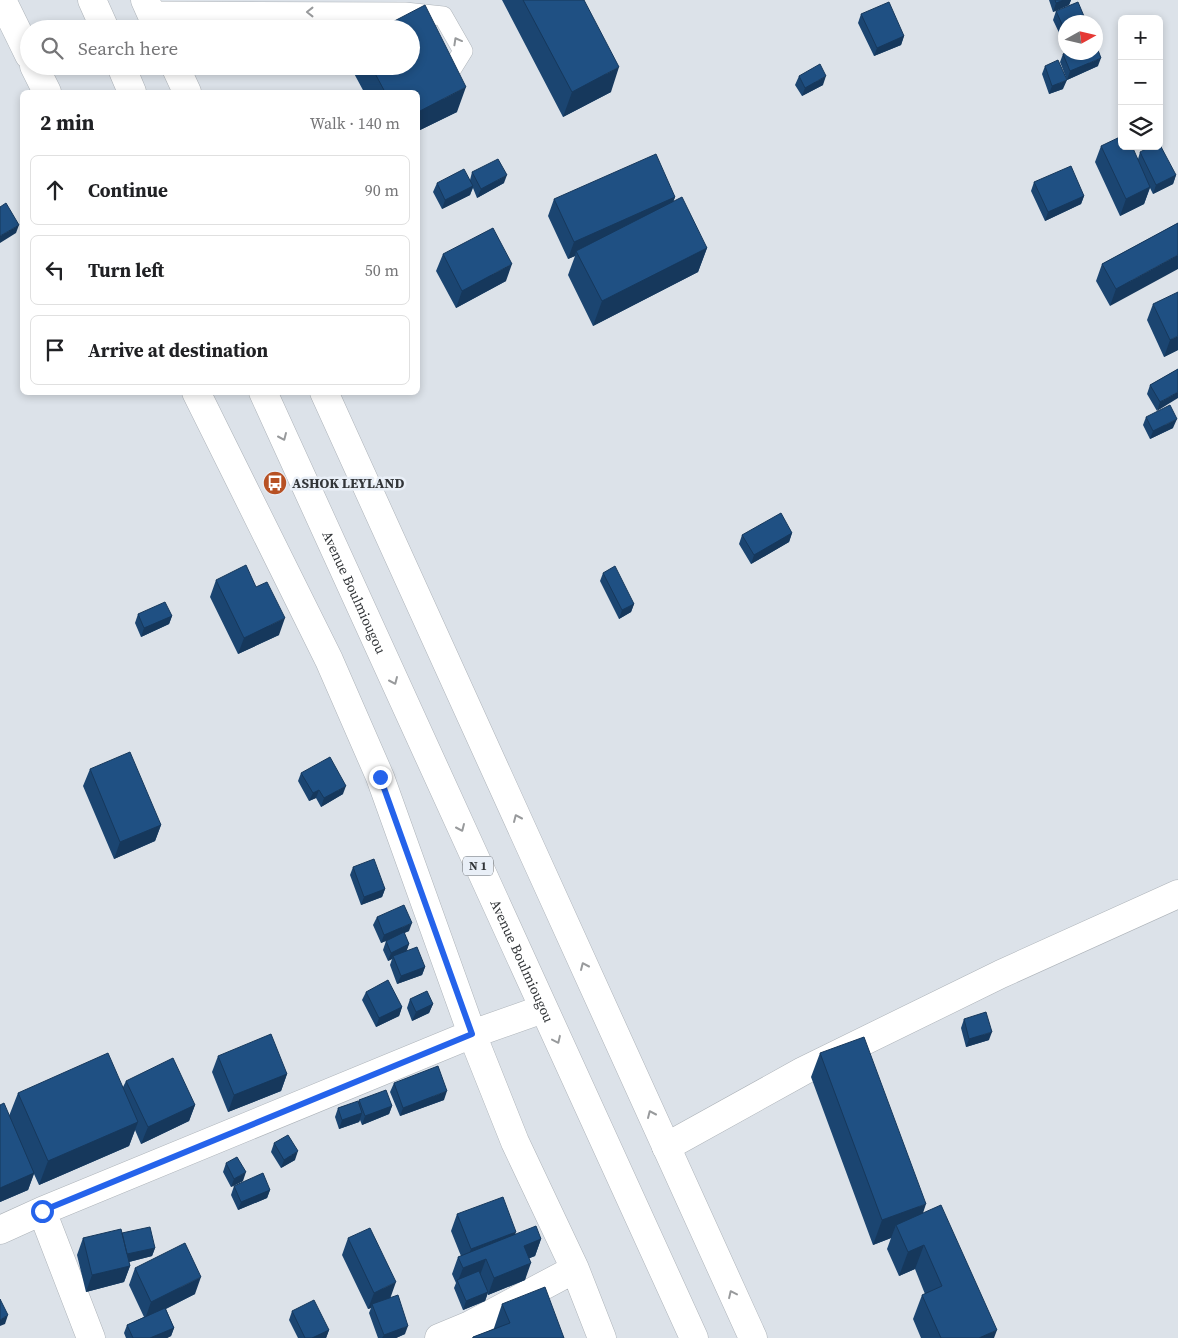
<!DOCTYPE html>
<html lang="en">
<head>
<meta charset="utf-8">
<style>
	:root { --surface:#fff; --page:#f6f6f6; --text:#202124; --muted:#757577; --line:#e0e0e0 }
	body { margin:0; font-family:"Source Serif 4",serif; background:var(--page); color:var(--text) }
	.controls { position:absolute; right:15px; top:15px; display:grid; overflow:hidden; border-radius:8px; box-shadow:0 2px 8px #0003 }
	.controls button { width:45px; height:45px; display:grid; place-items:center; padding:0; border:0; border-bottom:1px solid var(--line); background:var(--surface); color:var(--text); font:25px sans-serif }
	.compass { position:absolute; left:1058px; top:15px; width:45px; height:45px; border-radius:50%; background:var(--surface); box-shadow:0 2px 8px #0003; rotate:82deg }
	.stop { position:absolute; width:15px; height:15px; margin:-11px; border:4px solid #2563eb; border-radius:50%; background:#fff }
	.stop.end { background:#2563eb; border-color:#fff; box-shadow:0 1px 5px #0008 }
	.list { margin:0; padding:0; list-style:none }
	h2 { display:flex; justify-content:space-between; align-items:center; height:65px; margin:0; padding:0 20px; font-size:21px }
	h2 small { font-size:16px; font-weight:400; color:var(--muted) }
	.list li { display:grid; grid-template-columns:32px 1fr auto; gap:15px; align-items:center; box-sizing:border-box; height:70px; margin:0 10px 10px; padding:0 10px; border:1px solid var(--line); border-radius:8px }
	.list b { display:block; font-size:19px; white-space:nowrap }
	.list em { font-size:16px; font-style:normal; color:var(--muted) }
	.icon { flex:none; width:28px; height:28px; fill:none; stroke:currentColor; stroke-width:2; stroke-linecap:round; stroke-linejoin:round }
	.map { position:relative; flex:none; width:1178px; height:1338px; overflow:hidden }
	.search { position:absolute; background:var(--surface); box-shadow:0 2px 8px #0003; left:20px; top:20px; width:400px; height:55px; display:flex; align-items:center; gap:12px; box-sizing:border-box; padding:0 18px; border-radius:28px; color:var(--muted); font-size:19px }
	.panel { position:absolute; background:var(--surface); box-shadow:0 2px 8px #0003; left:20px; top:90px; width:400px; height:305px; border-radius:8px }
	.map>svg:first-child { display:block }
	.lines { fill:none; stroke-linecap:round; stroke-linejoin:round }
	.lane-casing { stroke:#adb3b9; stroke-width:20 }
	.street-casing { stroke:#adb3b9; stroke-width:29 }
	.highway-casing { stroke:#adb3b9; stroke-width:29 }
	.lane { stroke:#fff; stroke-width:19 }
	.street { stroke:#fff; stroke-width:28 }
	.highway { stroke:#fff; stroke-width:28 }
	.wall { fill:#1b4571 }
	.shaded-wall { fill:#16385c }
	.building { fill:#1f5083; stroke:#16385c }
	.oneway { stroke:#989a9c }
	.route { stroke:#2563eb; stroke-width:6 }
	.labels { text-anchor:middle; stroke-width:5; stroke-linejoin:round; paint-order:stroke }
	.shield { fill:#e9eff7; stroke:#696d71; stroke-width:1 }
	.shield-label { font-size:12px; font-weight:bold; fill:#323538 }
	.poi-label { font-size:14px; font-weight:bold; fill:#323538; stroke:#e9eff7; text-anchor:start }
	.street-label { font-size:14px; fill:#323538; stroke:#e9eff7 }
</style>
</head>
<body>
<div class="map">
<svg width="1178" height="1338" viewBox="0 0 1178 1338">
	<rect width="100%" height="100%" fill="#dce2e9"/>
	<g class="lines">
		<g class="lane-casing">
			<path id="lane" d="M 151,11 L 405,12 L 443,16 L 463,51 L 443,83"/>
		</g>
		<g class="street-casing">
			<path id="street" d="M 2,0 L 29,55
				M 34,66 L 47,92
				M 196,392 L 329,660 L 380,777 L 472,1034 L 515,1142 L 575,1269 L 602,1338
				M 666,1147 L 803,1071 L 1001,974 L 1178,894
				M 42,1211 L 91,1338
				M 0,1230 L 42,1211 L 472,1034 L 543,1009
				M 439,1338 L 468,1326 L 575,1269"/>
		</g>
		<g class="highway-casing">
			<g id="highway">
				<path d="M 92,0 L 105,29"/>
				<path d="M 145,0 L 158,29"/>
				<path d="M 121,66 L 132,92"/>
				<path d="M 175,66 L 187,92"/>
				<path id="s1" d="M 263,392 L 694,1338"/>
				<path d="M 324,392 L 753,1338"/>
			</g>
		</g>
		<use href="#lane" class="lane"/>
		<use href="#street" class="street"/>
		<use href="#highway" class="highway"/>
	</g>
	<path class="wall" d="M 502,0 L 584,0 L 611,92 L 563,117 Z
		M 1049,0 L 1071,0 L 1069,5 L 1053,12 Z
		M 1056,11 L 1086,21 L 1086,22 L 1066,22 L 1066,38 L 1062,39 L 1053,20 Z
		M 861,14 L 904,36 L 901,45 L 874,56 L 858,23 Z
		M 1063,54 L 1098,66 L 1067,80 L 1060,62 Z
		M 350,66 L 411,66 L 457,112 L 418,131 L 418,92 L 364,92 Z
		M 1045,66 L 1063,89 L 1049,94 L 1042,74 Z
		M 799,76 L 823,85 L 802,96 L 795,85 Z
		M 1101,146 L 1138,159 L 1140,152 L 1176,175 L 1173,184 L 1153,194 L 1150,188 L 1144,204 L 1120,216 L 1095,162 Z
		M 472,172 L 504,183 L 477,198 L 473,188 L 470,195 L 442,209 L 433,192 L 437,183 L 470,180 Z
		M 1034,182 L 1084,196 L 1081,204 L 1045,221 L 1031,191 Z
		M 675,197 L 673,202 L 707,248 L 698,272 L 593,326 L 568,275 L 575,256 L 568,259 L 548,216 L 554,199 Z
		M 1178,223 L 1110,306 L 1096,281 L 1102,264 Z
		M 443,254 L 506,281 L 456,308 L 436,271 Z
		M 1153,304 L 1178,350 L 1164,357 L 1147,320 Z
		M 1178,369 L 1157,411 L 1147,394 L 1150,385 Z
		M 1146,417 L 1173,428 L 1150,439 L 1143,425 Z
		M 792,533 L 789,542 L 751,564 L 739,544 L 742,535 Z
		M 603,573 L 634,604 L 631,612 L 619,619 L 600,581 Z
		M 216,580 L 279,635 L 238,654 L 210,597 Z
		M 138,614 L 172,616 L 169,624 L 141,637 L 135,623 Z
		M 90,769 L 161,825 L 155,841 L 114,859 L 83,786 Z
		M 301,773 L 343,794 L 321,807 L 316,798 L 309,801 L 298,781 Z
		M 353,867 L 385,889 L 382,897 L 361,905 L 350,875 Z
		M 377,917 L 409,931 L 404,933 L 409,944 L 406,951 L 425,967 L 422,975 L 397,984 L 390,965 L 392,959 L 388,961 L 383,950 L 386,941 L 390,939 L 381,943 L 373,925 Z
		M 366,992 L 402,1007 L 399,1016 L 376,1027 L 362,1000 Z
		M 410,999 L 433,1004 L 429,1013 L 412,1021 L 407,1008 Z
		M 964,1019 L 989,1040 L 966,1047 L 961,1028 Z
		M 820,1053 L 923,1213 L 994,1338 L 921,1338 L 913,1319 L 922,1295 L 925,1294 L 915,1269 L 899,1276 L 887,1249 L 891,1238 L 873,1245 L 811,1077 Z
		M 218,1056 L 287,1074 L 281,1091 L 228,1112 L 212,1072 Z
		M 126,1081 L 195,1105 L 189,1121 L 141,1144 L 135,1130 L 129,1146 L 39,1185 L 34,1174 L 28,1190 L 0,1202 L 0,1105 L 9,1116 L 18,1093 L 123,1087 Z
		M 394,1083 L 444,1100 L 400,1116 L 390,1092 Z
		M 359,1100 L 392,1106 L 389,1114 L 362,1125 L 360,1120 L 359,1122 L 339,1129 L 335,1117 L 338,1108 L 358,1102 Z
		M 274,1143 L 295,1160 L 281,1168 L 271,1152 Z
		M 226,1163 L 243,1181 L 231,1187 L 223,1172 Z
		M 234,1186 L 270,1190 L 267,1198 L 238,1210 L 231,1195 Z
		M 457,1214 L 515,1234 L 541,1239 L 535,1256 L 529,1258 L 525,1280 L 488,1295 L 488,1293 L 485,1301 L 463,1310 L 454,1288 L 456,1283 L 452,1274 L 458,1257 L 461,1256 L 451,1231 Z
		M 122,1233 L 155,1248 L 152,1256 L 129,1262 L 130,1266 L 124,1282 L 86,1292 L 77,1255 L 83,1238 Z
		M 348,1238 L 390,1298 L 405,1334 L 396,1338 L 378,1338 L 369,1313 L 371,1308 L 368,1309 L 342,1255 Z
		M 135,1268 L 195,1294 L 166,1309 L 174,1328 L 171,1336 L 167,1338 L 126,1338 L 124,1333 L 127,1325 L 144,1317 L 129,1285 Z
		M 502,1304 L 564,1338 L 472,1338 L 473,1337 L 494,1329 L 494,1328 Z
		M 292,1311 L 329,1330 L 326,1338 L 298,1338 L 289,1320 Z"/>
	<path class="shaded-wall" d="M 1064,0 L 1071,0 L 1069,5 L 1053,12 L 1056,3 Z
		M 1066,30 L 1066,38 L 1062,39 L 1065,31 Z
		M 904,36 L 901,45 L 874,56 L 877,48 Z
		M 1101,58 L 1098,66 L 1067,80 L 1070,71 Z
		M 619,67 L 611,92 L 563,117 L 572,92 Z
		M 826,76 L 823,85 L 802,96 L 805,88 Z
		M 1067,80 L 1063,89 L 1049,94 L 1052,86 Z
		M 466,87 L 457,112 L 418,131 L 418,112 Z
		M 507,175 L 504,183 L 477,198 L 481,189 Z
		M 1176,175 L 1173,184 L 1153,194 L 1156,185 Z
		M 473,186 L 470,195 L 442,209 L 445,200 Z
		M 1150,187 L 1144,204 L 1120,216 L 1126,199 Z
		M 1084,196 L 1081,204 L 1045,221 L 1048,212 Z
		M 675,197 L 669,214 L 576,251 L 575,256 L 568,259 L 574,242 Z
		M 19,225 L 16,233 L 0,243 L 0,236 Z
		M 707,248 L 698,272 L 593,326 L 602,301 Z
		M 1178,255 L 1178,269 L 1110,306 L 1116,289 Z
		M 512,264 L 506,281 L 456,308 L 462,291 Z
		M 1178,336 L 1178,350 L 1164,357 L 1170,340 Z
		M 1178,392 L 1178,398 L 1157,411 L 1160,402 Z
		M 1177,419 L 1173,428 L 1150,439 L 1153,431 Z
		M 792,533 L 789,542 L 751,564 L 754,555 Z
		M 634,604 L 631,612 L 619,619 L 622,610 Z
		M 172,616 L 169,624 L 141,637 L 144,628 Z
		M 285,618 L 279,635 L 238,654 L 244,638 Z
		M 346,786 L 343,794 L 321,807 L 324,798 Z
		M 319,790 L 316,798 L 309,801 L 313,793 Z
		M 161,825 L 155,841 L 114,859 L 120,842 Z
		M 385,889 L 382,897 L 361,905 L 364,897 Z
		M 412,923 L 409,931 L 381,943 L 384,935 Z
		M 409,944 L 406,953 L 393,956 L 392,959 L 388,961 L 391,953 Z
		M 425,967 L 422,975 L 397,984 L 401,976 Z
		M 433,1004 L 429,1013 L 412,1021 L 416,1012 Z
		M 402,1007 L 399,1016 L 376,1027 L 379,1018 Z
		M 992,1032 L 989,1040 L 966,1047 L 969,1039 Z
		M 287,1074 L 281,1091 L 228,1112 L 234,1095 Z
		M 447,1091 L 444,1100 L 400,1116 L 403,1108 Z
		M 195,1105 L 189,1121 L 141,1144 L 148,1127 Z
		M 392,1106 L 389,1114 L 362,1125 L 365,1116 Z
		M 362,1113 L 359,1122 L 339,1129 L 342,1120 Z
		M 138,1122 L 129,1146 L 39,1185 L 48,1161 Z
		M 298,1151 L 295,1160 L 281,1168 L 284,1160 Z
		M 246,1172 L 243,1181 L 231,1187 L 234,1179 Z
		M 34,1173 L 28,1190 L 0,1202 L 0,1188 Z
		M 270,1190 L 267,1198 L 238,1210 L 241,1202 Z
		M 926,1204 L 918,1228 L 896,1225 L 891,1238 L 873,1245 L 882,1220 Z
		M 516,1232 L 510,1249 L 464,1266 L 471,1249 Z
		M 541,1239 L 535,1256 L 518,1263 L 524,1246 Z
		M 924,1245 L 915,1269 L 899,1276 L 908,1252 Z
		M 155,1248 L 152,1256 L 121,1264 L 124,1255 Z
		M 486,1259 L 480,1275 L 458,1281 L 463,1268 Z
		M 531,1263 L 525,1280 L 488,1295 L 494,1278 Z
		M 130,1266 L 124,1282 L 86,1292 L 92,1275 Z
		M 201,1277 L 195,1294 L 145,1319 L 151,1302 Z
		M 396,1282 L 390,1299 L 372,1304 L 371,1308 L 368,1309 L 374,1293 Z
		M 488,1292 L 485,1301 L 463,1310 L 466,1301 Z
		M 8,1315 L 5,1324 L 0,1326 L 0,1320 Z
		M 408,1326 L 405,1334 L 396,1338 L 382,1338 L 384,1335 Z
		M 174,1328 L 171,1336 L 167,1338 L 150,1338 Z
		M 329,1330 L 326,1338 L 312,1338 Z
		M 997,1330 L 994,1338 L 979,1338 Z"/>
	<path class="building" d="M 523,0 L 584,0 L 619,67 L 572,92 Z
		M 1055,0 L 1064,0 L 1056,3 Z
		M 889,2 L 904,36 L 877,48 L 861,14 Z
		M 1078,2 L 1086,21 L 1084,22 L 1066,22 L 1066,30 L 1065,31 L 1056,11 Z
		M 425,5 L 466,87 L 418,112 L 418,92 L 385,92 L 371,66 L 411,66 L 411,29 L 379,29 Z
		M 1096,45 L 1101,58 L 1070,71 L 1063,54 L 1066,52 L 1096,52 Z
		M 1058,60 L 1067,80 L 1052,86 L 1045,66 Z
		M 820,64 L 826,76 L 805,88 L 799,76 Z
		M 1122,136 L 1122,146 L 1132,146 L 1150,187 L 1126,199 L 1101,146 Z
		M 1159,143 L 1176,175 L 1156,185 L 1140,152 L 1152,146 L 1159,146 Z
		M 656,154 L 675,197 L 574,242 L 554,199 Z
		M 498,159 L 507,175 L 481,189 L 472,172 Z
		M 1071,166 L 1084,196 L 1048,212 L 1034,182 Z
		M 464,169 L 473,186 L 445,200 L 437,183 Z
		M 682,197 L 707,248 L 602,301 L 576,251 Z
		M 6,203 L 19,225 L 0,236 L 0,207 Z
		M 1178,223 L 1178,255 L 1116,289 L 1102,264 Z
		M 493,228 L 512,264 L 462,291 L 443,254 Z
		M 1178,292 L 1178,336 L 1170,340 L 1153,304 Z
		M 1178,369 L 1178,392 L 1160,402 L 1150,385 Z
		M 1170,405 L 1177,419 L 1153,431 L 1146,417 Z
		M 781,513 L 792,533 L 754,555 L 742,535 Z
		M 246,565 L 256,587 L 267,582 L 285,618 L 244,638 L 216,580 Z
		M 615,566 L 634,604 L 622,610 L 603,573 Z
		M 165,602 L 172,616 L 144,628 L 138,614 Z
		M 130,752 L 161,825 L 120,842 L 90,769 Z
		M 330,757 L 346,786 L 324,798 L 319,790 L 313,793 L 301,773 Z
		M 374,859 L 385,889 L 364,897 L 353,867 Z
		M 404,905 L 412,923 L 384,935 L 377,917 Z
		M 404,932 L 409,944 L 391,953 L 386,941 Z
		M 417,947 L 425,967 L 401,976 L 393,956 Z
		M 388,980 L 402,1007 L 379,1018 L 366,992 Z
		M 427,991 L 433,1004 L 416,1012 L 410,999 Z
		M 986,1012 L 992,1032 L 969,1039 L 964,1019 Z
		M 271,1034 L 287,1074 L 234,1095 L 218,1056 Z
		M 864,1037 L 926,1204 L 882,1220 L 820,1053 Z
		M 108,1053 L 138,1122 L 48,1161 L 18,1093 Z
		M 173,1058 L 195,1105 L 148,1127 L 126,1081 Z
		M 438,1066 L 447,1091 L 403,1108 L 394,1083 Z
		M 386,1090 L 392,1106 L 365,1116 L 359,1100 Z
		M 358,1101 L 362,1113 L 342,1120 L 338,1108 Z
		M 4,1103 L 34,1173 L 0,1188 L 0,1105 Z
		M 288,1135 L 298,1151 L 284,1160 L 274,1143 Z
		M 237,1157 L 246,1172 L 234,1179 L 226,1163 Z
		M 263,1173 L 270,1190 L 241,1202 L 234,1186 Z
		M 503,1197 L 516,1232 L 471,1249 L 457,1214 Z
		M 941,1205 L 997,1330 L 979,1338 L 941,1338 L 922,1295 L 942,1286 L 924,1245 L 908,1252 L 896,1225 Z
		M 536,1226 L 541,1239 L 524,1246 L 531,1263 L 494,1278 L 486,1259 L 463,1268 L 458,1257 Z
		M 150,1227 L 155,1248 L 127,1254 L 122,1233 Z
		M 370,1228 L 396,1282 L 374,1293 L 348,1238 Z
		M 121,1229 L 130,1266 L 92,1275 L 83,1238 Z
		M 185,1243 L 201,1277 L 151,1302 L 135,1268 Z
		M 479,1271 L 488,1292 L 466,1301 L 457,1280 Z
		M 545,1287 L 564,1338 L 473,1338 L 473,1337 L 510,1323 L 502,1304 Z
		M 398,1295 L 408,1326 L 384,1335 L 372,1304 Z
		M 0,1299 L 8,1315 L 0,1320 Z
		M 314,1300 L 329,1330 L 312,1338 L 305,1338 L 292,1311 Z
		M 165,1308 L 174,1328 L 150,1338 L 133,1338 L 127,1325 Z"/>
	<defs><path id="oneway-chevron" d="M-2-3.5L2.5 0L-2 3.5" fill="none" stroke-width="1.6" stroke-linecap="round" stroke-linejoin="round" transform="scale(1.25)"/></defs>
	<g class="oneway">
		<use href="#oneway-chevron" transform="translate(310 12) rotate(-180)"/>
		<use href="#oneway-chevron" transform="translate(457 41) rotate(-119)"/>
		<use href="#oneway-chevron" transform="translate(283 437) rotate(66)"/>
		<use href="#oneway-chevron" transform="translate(394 681) rotate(66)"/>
		<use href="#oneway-chevron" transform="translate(517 818) rotate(-114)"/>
		<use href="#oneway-chevron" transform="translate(461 828) rotate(66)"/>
		<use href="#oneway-chevron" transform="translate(584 966) rotate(-114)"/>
		<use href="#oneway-chevron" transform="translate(557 1040) rotate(65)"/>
		<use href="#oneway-chevron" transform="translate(651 1114) rotate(-114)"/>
		<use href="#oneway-chevron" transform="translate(732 1294) rotate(-115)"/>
	</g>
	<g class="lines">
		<path class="route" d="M 42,1211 L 472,1034 L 380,777"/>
	</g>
	<defs>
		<g id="bus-disc" transform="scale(1.25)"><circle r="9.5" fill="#b75124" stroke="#e9eff7"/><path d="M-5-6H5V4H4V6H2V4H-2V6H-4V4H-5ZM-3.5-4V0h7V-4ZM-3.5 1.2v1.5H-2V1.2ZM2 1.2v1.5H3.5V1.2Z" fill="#fff"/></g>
	</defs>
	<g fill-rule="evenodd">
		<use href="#bus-disc" x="275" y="483"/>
	</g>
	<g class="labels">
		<rect class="shield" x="463" y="856.5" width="30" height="19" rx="4"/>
		<g class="shield-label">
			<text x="478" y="870">N 1</text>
		</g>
		<g class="poi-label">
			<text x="292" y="488">ASHOK LEYLAND</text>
		</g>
		<g class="street-label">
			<text dy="5" stroke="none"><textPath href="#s1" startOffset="220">Avenue Boulmiougou</textPath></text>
			<text dy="5" stroke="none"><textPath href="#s1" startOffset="625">Avenue Boulmiougou</textPath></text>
		</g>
	</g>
</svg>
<div class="controls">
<button>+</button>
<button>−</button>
<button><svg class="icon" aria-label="layers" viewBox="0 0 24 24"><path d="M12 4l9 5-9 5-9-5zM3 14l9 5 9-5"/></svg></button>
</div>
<svg class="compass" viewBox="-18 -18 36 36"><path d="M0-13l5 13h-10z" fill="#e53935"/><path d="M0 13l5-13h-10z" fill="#757577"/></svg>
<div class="stop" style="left:42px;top:1211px"></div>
<div class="stop end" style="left:380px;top:777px"></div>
<div class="search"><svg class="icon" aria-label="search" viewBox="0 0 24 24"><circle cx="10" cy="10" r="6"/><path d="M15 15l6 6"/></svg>Search here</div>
<section class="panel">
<h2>2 min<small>Walk · 140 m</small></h2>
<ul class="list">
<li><svg class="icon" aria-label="ahead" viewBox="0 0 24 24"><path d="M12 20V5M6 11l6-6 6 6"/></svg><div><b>Continue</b></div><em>90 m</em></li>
<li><svg class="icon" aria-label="left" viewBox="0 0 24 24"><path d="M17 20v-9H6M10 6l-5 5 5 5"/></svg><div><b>Turn left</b></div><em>50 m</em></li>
<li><svg class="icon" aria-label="arrive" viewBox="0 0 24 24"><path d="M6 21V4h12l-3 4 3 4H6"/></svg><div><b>Arrive at destination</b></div></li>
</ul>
</section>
</div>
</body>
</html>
